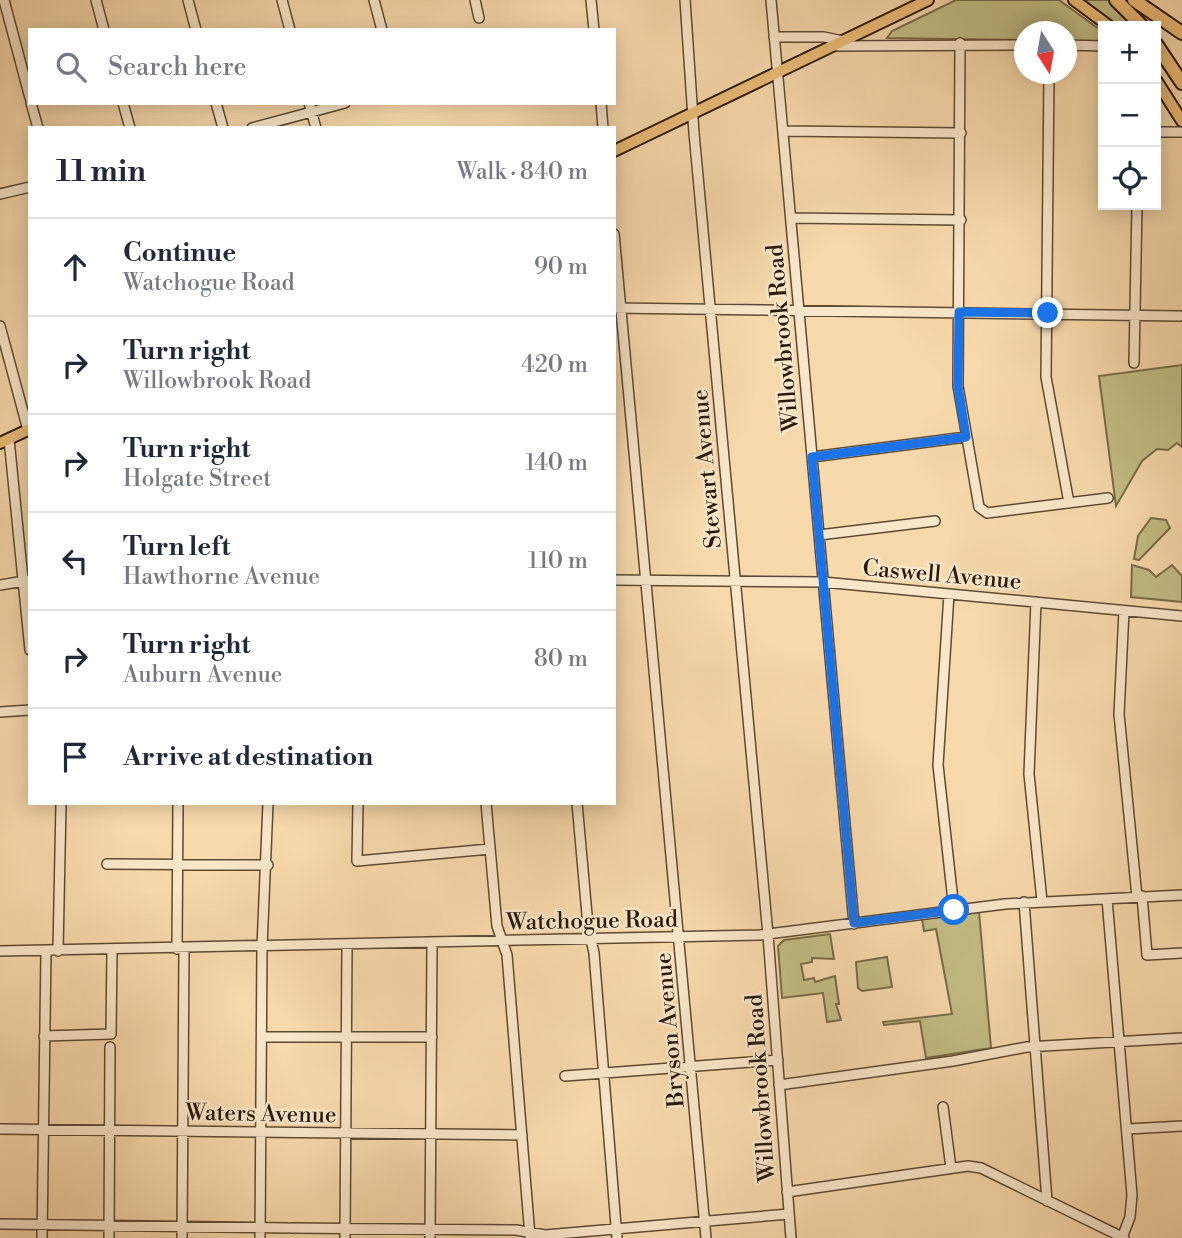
<!DOCTYPE html>
<html lang="en">
<head>
<meta charset="utf-8">
<style>
	:root { --surface:#fff; --page:#f2f2f3; --text:#1f2937; --muted:#747a83; --line:#e0e1e3 }
	body { margin:0; font-family:"Libre Bodoni",serif; background:var(--page); color:var(--text) }
	.controls { position:absolute; right:21px; top:21px; display:grid; overflow:hidden; border-radius:0px; box-shadow:0 4px 18px #0003 }
	.controls button { width:63px; height:63px; display:grid; place-items:center; padding:0; border:0; border-bottom:2px solid var(--line); background:var(--surface); color:var(--text); font:35px sans-serif }
	.compass { position:absolute; left:1014px; top:21px; width:63px; height:63px; border-radius:50%; background:var(--surface); box-shadow:0 4px 18px #0003; rotate:169deg }
	.stop { position:absolute; width:21px; height:21px; margin:-16px; border:5px solid #1a73e8; border-radius:50%; background:#fff }
	.stop.end { background:#1a73e8; border-color:#fff; box-shadow:0 2px 7px #0008 }
	.list { margin:0; padding:0; list-style:none }
	h2 { display:flex; justify-content:space-between; align-items:center; height:91px; margin:0; padding:0 28px; font-size:30px }
	h2 small { font-size:23px; font-weight:400; color:var(--muted) }
	.list li { display:grid; grid-template-columns:46px 1fr auto; gap:21px; align-items:center; box-sizing:border-box; height:98px; padding:0 28px; border-top:2px solid var(--line) }
	.list b { display:block; font-size:26px; white-space:nowrap }
	.list p { margin:0; font-size:23px; white-space:nowrap; color:var(--muted) }
	.list em { font-size:23px; font-style:normal; color:var(--muted) }
	.icon { flex:none; width:38px; height:38px; fill:none; stroke:currentColor; stroke-width:2; stroke-linecap:round; stroke-linejoin:round }
	.map { position:relative; flex:none; width:1182px; height:1238px; overflow:hidden }
	.search { position:absolute; background:var(--surface); box-shadow:0 4px 18px #0003; left:28px; top:28px; width:588px; height:77px; display:flex; align-items:center; gap:18px; box-sizing:border-box; padding:0 24px; border-radius:0px; color:var(--muted); font-size:26px }
	.panel { position:absolute; background:var(--surface); box-shadow:0 4px 18px #0003; left:28px; top:126px; width:588px; height:679px; border-radius:0px }
	.map>svg:first-child { display:block }
	.green { fill:#c4bd85; stroke:#786c48; stroke-width:2 }
	.lines { fill:none; stroke-linecap:round; stroke-linejoin:round }
	.minor-casing { stroke:#5e4a33; stroke-width:12 }
	.major-casing { stroke:#2b1a0b; stroke-width:14 }
	.highway-casing { stroke:#2b1a0b; stroke-width:16 }
	.minor { stroke:#fae6c9; stroke-width:9 }
	.major { stroke:#ecbc76; stroke-width:10 }
	.highway { stroke:#ecbc76; stroke-width:12 }
	.route { stroke:#1a73e8; stroke-width:9 }
	.labels { text-anchor:middle; stroke-width:5; stroke-linejoin:round; paint-order:stroke }
	.street-label { font-size:23px; fill:#2b1a0b; stroke:#fae6c9 }
</style>
</head>
<body>
<div class="map">
<svg width="1182" height="1238" viewBox="0 0 1182 1238">
	<rect width="100%" height="100%" fill="#f8d9ac"/>
	<filter id="stains"><feTurbulence type="fractalNoise" baseFrequency=".00286" numOctaves="4"/><feColorMatrix values="0 0 0 0 .2 0 0 0 0 .09 0 0 0 0 .02 0 0 0 .5 -.17"/></filter>
	<radialGradient id="worn" r=".72"><stop offset=".6" stop-color="#630" stop-opacity="0"/><stop offset="1" stop-color="#630" stop-opacity=".3"/></radialGradient>
	<path class="green" d="M 956,0 L 1059,0 L 1103,32 L 1103,41 L 1067,41 L 1066,32 L 1024,32 L 1024,40 L 887,38 L 892,31 Z
		M 1084,0 L 1109,0 L 1134,26 L 1116,26 Z
		M 1182,365 L 1182,447 L 1177,443 L 1168,450 L 1157,449 L 1142,461 L 1116,506 L 1099,376 Z
		M 1151,518 L 1166,520 L 1170,528 L 1139,560 L 1134,559 L 1138,536 Z
		M 1132,565 L 1149,570 L 1156,577 L 1172,565 L 1182,576 L 1182,602 L 1131,597 Z
		M 979,912 L 991,1048 L 926,1058 L 920,1021 L 884,1025 L 883,1022 L 952,1014 L 936,929 L 924,931 L 922,919 Z
		M 830,934 L 834,959 L 812,958 L 812,962 L 801,964 L 804,980 L 814,978 L 815,982 L 835,976 L 839,1004 L 836,1004 L 841,1020 L 827,1022 L 823,993 L 782,998 L 778,946 L 784,940 Z
		M 887,957 L 892,987 L 862,991 L 858,988 L 856,962 Z"/>
	<g class="lines">
		<g class="minor-casing">
			<path id="minor" d="M 4,0 L 30,98
				M 96,0 L 104,30
				M 188,0 L 196,30
				M 282,0 L 290,30
				M 374,0 L 382,30
				M 475,0 L 479,18
				M 591,0 L 594,30
				M 685,0 L 694,133 L 768,935 L 791,1238
				M 771,0 L 854,924
				M 774,37 L 824,37 L 843,41
				M 960,43 L 958,386 L 979,507 L 987,513 L 1108,498
				M 1066,45 L 1103,46
				M 837,46 L 1024,45
				M 1049,74 L 1046,377 L 1069,503
				M 31,103 L 38,128
				M 123,103 L 130,128
				M 216,103 L 223,128
				M 309,103 L 316,128
				M 601,103 L 603,128
				M 252,128 L 345,103
				M 783,131 L 961,133
				M 1156,132 L 1182,132
				M 0,194 L 30,187
				M 791,218 L 961,220
				M 614,234 L 706,1238
				M 614,308 L 1180,316
				M 0,326 L 28,430
				M 1134,363 L 1137,205
				M 9,439 L 30,650
				M 812,457 L 966,437
				M 819,535 L 935,521
				M 614,580 L 823,582 L 1182,616
				M 0,585 L 30,580
				M 949,594 L 938,765 L 954,910
				M 1036,602 L 1029,774 L 1042,901
				M 1124,611 L 1119,714 L 1137,897
				M 0,712 L 30,710
				M 358,803 L 357,861 L 490,849
				M 486,803 L 497,926 L 507,955 L 530,1236
				M 577,803 L 588,926 L 594,953 L 617,1238
				M 107,864 L 268,865
				M 1142,896 L 1147,955 L 1182,953
				M 1107,899 L 1132,1195 L 1130,1217 L 1122,1238
				M 1024,902 L 1047,1201
				M 177,949 L 178,803
				M 0,951 L 760,935 L 1005,904 L 1182,895
				M 58,951 L 61,803
				M 44,1036 L 111,1034 L 112,950
				M 262,1037 L 432,1037
				M 565,1076 L 778,1060
				M 779,1085 L 953,1061 L 1027,1047 L 1182,1038
				M 943,1107 L 951,1168
				M 0,1129 L 522,1135
				M 1128,1129 L 1182,1126
				M 787,1192 L 968,1166 L 981,1168 L 1124,1238
				M 0,1224 L 287,1228
				M 291,1228 L 516,1230 L 545,1235 L 789,1214
				M 42,1238 L 46,951
				M 109,1238 L 110,1047
				M 182,1238 L 184,949
				M 260,1238 L 262,947 L 268,803
				M 345,1238 L 347,946
				M 430,1238 L 432,943"/>
		</g>
		<g class="major-casing">
			<path id="major" d="M 1074,0 L 1109,26
				M 1156,80 L 1182,121
				M 614,151 L 928,0
				M 0,443 L 30,429"/>
		</g>
		<g class="highway-casing">
			<path id="highway" d="M 1116,0 L 1142,26
				M 1134,0 L 1182,33
				M 1156,44 L 1182,83"/>
		</g>
		<use href="#minor" class="minor"/>
		<use href="#major" class="major"/>
		<use href="#highway" class="highway"/>
	</g>
	<g class="lines">
		<path class="route" d="M 954,910 L 854,923 L 812,457 L 966,437 L 958,386 L 959,312 L 1048,313"/>
	</g>
	<g class="labels">
		<g class="street-label">
			<text transform="translate(782 338) rotate(-95)" y="8">Willowbrook Road</text>
			<text transform="translate(706 469) rotate(-95)" y="8">Stewart Avenue</text>
			<text transform="translate(942 574) rotate(5)" y="8">Caswell Avenue</text>
			<text transform="translate(592 920) rotate(-1)" y="8">Watchogue Road</text>
			<text transform="translate(669 1030) rotate(-95)" y="8">Bryson Avenue</text>
			<text transform="translate(760 1088) rotate(-94)" y="8">Willowbrook Road</text>
			<text transform="translate(261 1113) rotate(1)" y="8">Waters Avenue</text>
		</g>
	</g>
	<rect width="100%" height="100%" filter="url(#stains)"/>
	<rect width="100%" height="100%" fill="url(#worn)"/>
</svg>
<div class="controls">
<button>+</button>
<button>−</button>
<button><svg class="icon" aria-label="locate" viewBox="0 0 24 24"><circle cx="12" cy="12" r="6"/><path d="M12 2v4M12 18v4M2 12h4M18 12h4"/></svg></button>
</div>
<svg class="compass" viewBox="-18 -18 36 36"><path d="M0-13l5 13h-10z" fill="#e53935"/><path d="M0 13l5-13h-10z" fill="#747a83"/></svg>
<div class="stop" style="left:954px;top:910px"></div>
<div class="stop end" style="left:1048px;top:313px"></div>
<div class="search"><svg class="icon" aria-label="search" viewBox="0 0 24 24"><circle cx="10" cy="10" r="6"/><path d="M15 15l6 6"/></svg>Search here</div>
<section class="panel">
<h2>11 min<small>Walk · 840 m</small></h2>
<ul class="list">
<li><svg class="icon" aria-label="ahead" viewBox="0 0 24 24"><path d="M12 20V5M6 11l6-6 6 6"/></svg><div><b>Continue</b><p>Watchogue Road</p></div><em>90 m</em></li>
<li><svg class="icon" aria-label="right" viewBox="0 0 24 24"><path d="M7 20v-9h11M14 6l5 5-5 5"/></svg><div><b>Turn right</b><p>Willowbrook Road</p></div><em>420 m</em></li>
<li><svg class="icon" aria-label="right" viewBox="0 0 24 24"><path d="M7 20v-9h11M14 6l5 5-5 5"/></svg><div><b>Turn right</b><p>Holgate Street</p></div><em>140 m</em></li>
<li><svg class="icon" aria-label="left" viewBox="0 0 24 24"><path d="M17 20v-9H6M10 6l-5 5 5 5"/></svg><div><b>Turn left</b><p>Hawthorne Avenue</p></div><em>110 m</em></li>
<li><svg class="icon" aria-label="right" viewBox="0 0 24 24"><path d="M7 20v-9h11M14 6l5 5-5 5"/></svg><div><b>Turn right</b><p>Auburn Avenue</p></div><em>80 m</em></li>
<li><svg class="icon" aria-label="arrive" viewBox="0 0 24 24"><path d="M6 21V4h12l-3 4 3 4H6"/></svg><div><b>Arrive at destination</b></div></li>
</ul>
</section>
</div>
</body>
</html>
